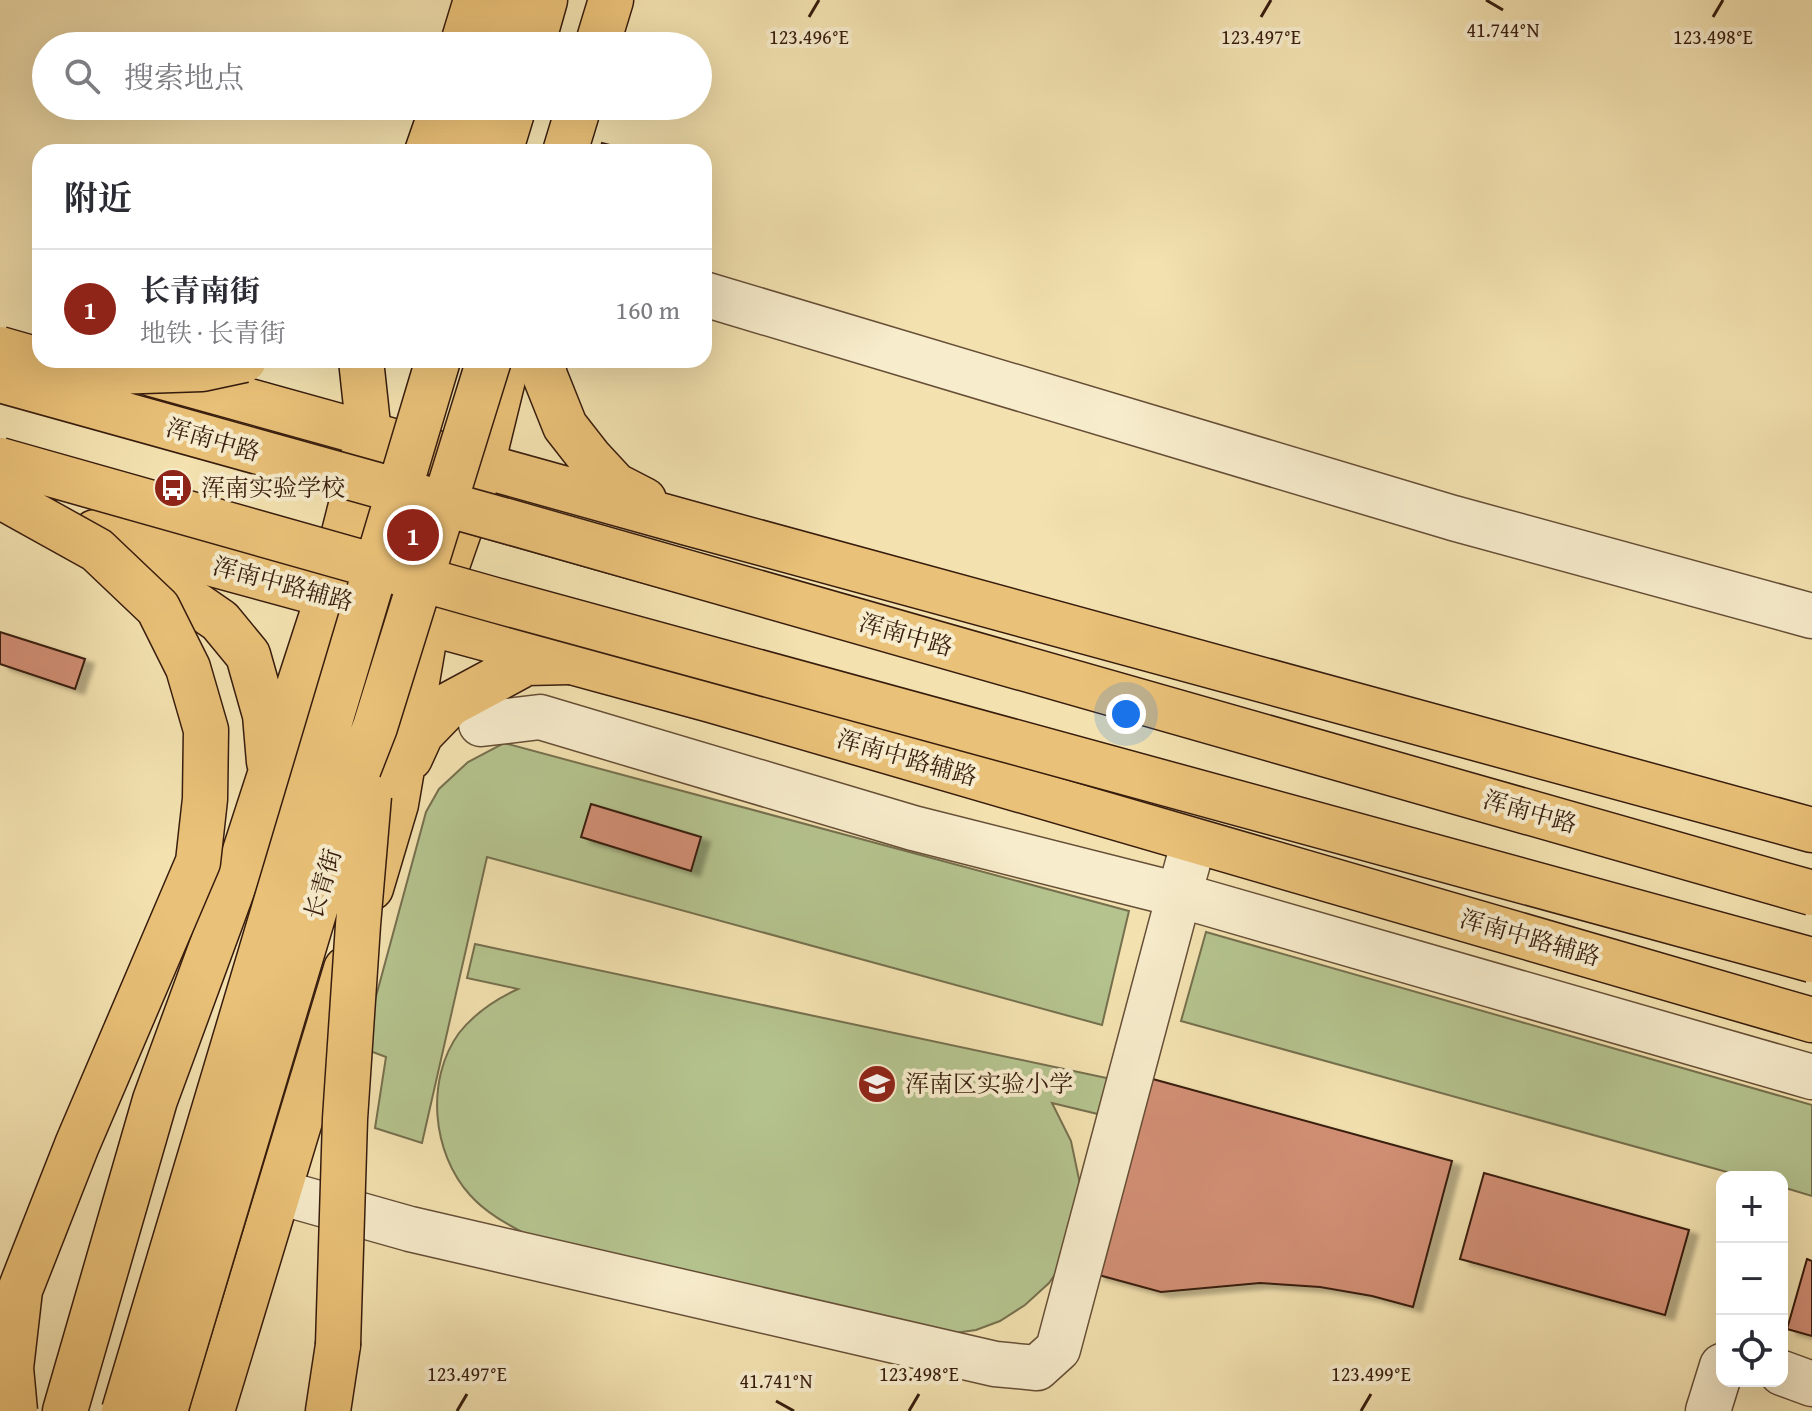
<!DOCTYPE html>
<html lang="zh">
<head>
<meta charset="utf-8">
<style>
	:root { --surface:#fff; --page:#f7f7f7; --text:#2b2b33; --muted:#7c7c81; --line:#e1e1e2; --accent:#8f2418 }
	body { margin:0; font-family:"Gentium Book Plus","Noto Serif SC",serif; background:var(--page); color:var(--text) }
	.controls { position:absolute; right:24px; bottom:24px; display:grid; overflow:hidden; border-radius:16px; box-shadow:0 8px 32px #0002 }
	.controls button { width:72px; height:72px; display:grid; place-items:center; padding:0; border:0; border-bottom:2px solid var(--line); background:var(--surface); color:var(--text); font:40px sans-serif }
	.you { position:absolute; left:1126px; top:714px; width:28px; height:28px; margin:-20px; border:6px solid #fff; border-radius:50%; background:#1a73e8; box-shadow:0 0 0 12px #1a73e833 }
	.badge { display:grid; place-items:center; width:52px; height:52px; border-radius:50%; background:var(--accent); color:#fff; font-size:26px; font-weight:700 }
	.pin { position:absolute; translate:-50% -50%; border:4px solid #fff; box-shadow:0 2px 8px #0006 }
	.list { margin:0; padding:0; list-style:none }
	h2 { display:flex; justify-content:space-between; align-items:center; height:104px; margin:0; padding:0 32px; font-size:34px }
	h2 small { font-size:26px; font-weight:400; color:var(--muted) }
	.list li { display:grid; grid-template-columns:52px 1fr auto; gap:24px; align-items:center; box-sizing:border-box; height:120px; padding:0 32px; border-top:2px solid var(--line) }
	.list b { display:block; font-size:30px; white-space:nowrap }
	.list p { margin:0; font-size:26px; white-space:nowrap; color:var(--muted) }
	.list em { font-size:26px; font-style:normal; color:var(--muted) }
	.icon { flex:none; width:44px; height:44px; fill:none; stroke:currentColor; stroke-width:2; stroke-linecap:round; stroke-linejoin:round }
	.map { position:relative; flex:none; width:1812px; height:1411px; overflow:hidden }
	.search { position:absolute; background:var(--surface); box-shadow:0 8px 32px #0002; left:32px; top:32px; width:680px; height:88px; display:flex; align-items:center; gap:20px; box-sizing:border-box; padding:0 28px; border-radius:44px; color:var(--muted); font-size:30px }
	.panel { position:absolute; background:var(--surface); box-shadow:0 8px 32px #0002; left:32px; top:144px; width:680px; height:224px; border-radius:24px }
	.map>svg:first-child { display:block }
	.green { fill:#b5c48f; stroke:#76704e; stroke-width:2 }
	.building { fill:#d28f75; stroke:#371c0d; stroke-width:2; filter:url(#shadow) }
	.lines { fill:none; stroke-linecap:round; stroke-linejoin:round }
	.minor-casing { stroke:#664e36; stroke-width:47 }
	.major-casing { stroke:#371c0d; stroke-width:47 }
	.highway-casing { stroke:#371c0d; stroke-width:47 }
	.minor { stroke:#f7eccc; stroke-width:44 }
	.major { stroke:#eac178; stroke-width:44 }
	.highway { stroke:#eac178; stroke-width:44 }
	.tram { stroke:#371c0d; stroke-width:2 }
	.highway-bridge-casing { stroke:#371c0d; stroke-width:47; stroke-linecap:butt }
	.highway-bridge { stroke:#eac178; stroke-width:44 }
	.ticks { fill:none; stroke:#371c0d; stroke-width:3 }
	.labels { text-anchor:middle; stroke-width:8; stroke-linejoin:round; paint-order:stroke }
	.street-label { font-size:24px; fill:#371c0d; stroke:#f7eccc }
	.poi-label { font-size:24px; fill:#371c0d; stroke:#f7eccc; text-anchor:start }
	.ticks-label { font-size:20px; text-anchor:middle; fill:#371c0d; stroke:#f7eccc; stroke-width:8; stroke-linejoin:round; paint-order:stroke }
</style>
</head>
<body>
<div class="map">
<svg width="1812" height="1411" viewBox="0 0 1812 1411">
	<defs>
		<filter id="shadow"><feDropShadow dx="9" dy="5" stdDeviation="2" flood-color="#0004"/></filter>
	</defs>
	<rect width="100%" height="100%" fill="#f3e2b0"/>
	<filter id="stains"><feTurbulence type="fractalNoise" baseFrequency=".0025" numOctaves="4"/><feColorMatrix values="0 0 0 0 .2 0 0 0 0 .09 0 0 0 0 .02 0 0 0 .5 -.17"/></filter>
	<radialGradient id="worn" r=".72"><stop offset=".6" stop-color="#630" stop-opacity="0"/><stop offset="1" stop-color="#630" stop-opacity=".3"/></radialGradient>
	<path class="green" d="M 504,743 L 1129,911 L 1102,1025 L 487,857 L 422,1143 L 375,1128 L 386,1057 L 362,1048 L 426,812 L 439,789 L 468,762 Z
		M 1206,932 L 1812,1105 L 1812,1196 L 1782,1187 L 1782,1177 L 1745,1177 L 1181,1021 Z
		M 475,944 L 1116,1080 L 1106,1116 L 1052,1103 L 1071,1141 L 1080,1184 L 1063,1263 L 1049,1283 L 1025,1305 L 1000,1321 L 976,1330 L 955,1333 L 531,1237 C 509,1225 487,1214 470,1195 C 432,1153 425,1080 459,1033 C 475,1013 496,999 518,989 L 467,978 Z"/>
	<path class="building" d="M 602,143 L 637,152 L 599,152 Z
		M 0,632 L 85,659 L 75,689 L 0,664 Z
		M 591,804 L 701,837 L 691,871 L 581,837 Z
		M 1149,1078 L 1452,1161 L 1413,1307 L 1372,1296 L 1320,1287 L 1260,1283 L 1161,1292 L 1095,1274 Z
		M 1484,1173 L 1689,1230 L 1665,1315 L 1460,1259 Z
		M 1807,1259 L 1812,1261 L 1812,1336 L 1787,1329 Z"/>
	<g class="lines">
		<g class="minor-casing">
			<path id="minor" d="M 704,294 L 1453,518 L 1812,616
				M 481,724 L 540,717 L 913,828 L 1179,895 L 1194,841
				M 279,1192 L 410,1229 L 995,1364 L 1037,1368 L 1058,1349 L 1179,895 L 1812,1077
				M 1782,1373 L 1812,1384
				M 1708,1411 L 1722,1366"/>
		</g>
		<g class="major-casing">
			<path id="major" d="M 542,360 L 545,376 L 565,426 L 590,458 L 615,485 L 644,500
				M 152,374 L 688,523 L 1812,830
				M 95,532 L 711,700 L 1812,1020"/>
		</g>
		<g class="highway-casing">
			<path id="highway" d="M 462,46 L 476,0
				M 495,46 L 507,0
				M 532,46 L 545,0
				M 597,46 L 611,0
				M 427,152 L 443,106
				M 465,152 L 478,106
				M 500,152 L 514,106
				M 565,152 L 579,106
				M 113,547 L 220,621 L 248,655 L 265,715 L 269,762
				M 410,758 L 421,734 L 450,704 L 526,663 L 569,662
				M 371,888 L 396,804 L 427,623 L 482,465 L 507,363
				M 65,1411 L 155,1100 L 234,885 L 328,596 L 369,434 L 361,360
				M 212,1411 L 346,969
				M 328,1411 L 338,1345"/>
		</g>
		<use href="#minor" class="minor"/>
		<use href="#major" class="major"/>
		<use href="#highway" class="highway"/>
		<path class="tram" d="M 0,401 L 611,574 L 1812,908
			M 0,439 L 326,533 L 1812,941"/>
		<g class="highway-bridge-casing">
			<path id="highway-bridge" d="M 0,349 L 84,373 L 202,369 L 244,360
				M 0,380 L 510,522 L 1812,893
				M 0,460 L 495,600 L 1812,960
				M 0,496 L 97,550 L 158,608 L 188,668 L 206,730 L 205,799 L 198,862 L 77,1145 L 20,1290 L 11,1368 L 15,1411
				M 338,1345 L 345,1119 L 358,925 L 369,796
				M 124,1411 L 438,360
				M 165,1411 L 352,786 L 375,727 L 489,360"/>
		</g>
		<use href="#highway-bridge" class="highway-bridge"/>
	</g>
	<path class="ticks" d="M 1486,0 L 1503,10M 809,17 L 819,0M 1261,17 L 1271,0M 1713,17 L 1723,0M 776,1401 L 794,1411M 457,1411 L 467,1394M 909,1411 L 919,1394M 1361,1411 L 1371,1394"/>
	<defs>
		<g id="bus-disc" transform="scale(2)"><circle r="9.5" fill="#8f2418" stroke="#f7eccc"/><path d="M-5-6H5V4H4V6H2V4H-2V6H-4V4H-5ZM-3.5-4V0h7V-4ZM-3.5 1.2v1.5H-2V1.2ZM2 1.2v1.5H3.5V1.2Z" fill="#fff"/></g>
		<g id="school-disc" transform="scale(2)"><circle r="9.5" fill="#8f2418" stroke="#f7eccc"/><path d="M0-5L7-2L0 1L-7-2ZM-4 1L0 2.5L4 1V4Q0 6-4 4Z" fill="#fff"/></g>
	</defs>
	<g fill-rule="evenodd">
		<use href="#bus-disc" x="173" y="488"/>
		<use href="#school-disc" x="877" y="1084"/>
	</g>
	<g class="labels">
		<g class="street-label">
			<text transform="translate(213 440) rotate(16)" y="8">浑南中路</text>
			<text transform="translate(283 584) rotate(15)" y="8">浑南中路辅路</text>
			<text transform="translate(906 635) rotate(16)" y="8">浑南中路</text>
			<text transform="translate(907 758) rotate(16)" y="8">浑南中路辅路</text>
			<text transform="translate(1530 812) rotate(16)" y="8">浑南中路</text>
			<text transform="translate(323 884) rotate(-73)" y="8">长青街</text>
			<text transform="translate(1530 938) rotate(16)" y="8">浑南中路辅路</text>
		</g>
		<g class="poi-label">
			<text x="201" y="496">浑南实验学校</text>
			<text x="905" y="1092">浑南区实验小学</text>
		</g>
	</g>
	<g class="ticks-label">
		<text x="1503" y="37">41.744°N</text>
		<text x="809" y="44">123.496°E</text>
		<text x="1261" y="44">123.497°E</text>
		<text x="1713" y="44">123.498°E</text>
		<text x="467" y="1381">123.497°E</text>
		<text x="919" y="1381">123.498°E</text>
		<text x="1371" y="1381">123.499°E</text>
		<text x="776" y="1388">41.741°N</text>
	</g>
	<rect width="100%" height="100%" filter="url(#stains)"/>
	<rect width="100%" height="100%" fill="url(#worn)"/>
</svg>
<div class="controls">
<button>+</button>
<button>−</button>
<button><svg class="icon" aria-label="locate" viewBox="0 0 24 24"><circle cx="12" cy="12" r="6"/><path d="M12 2v4M12 18v4M2 12h4M18 12h4"/></svg></button>
</div>
<div class="you"></div>
<div class="pin badge" style="left:413px;top:535px">1</div>
<div class="search"><svg class="icon" aria-label="search" viewBox="0 0 24 24"><circle cx="10" cy="10" r="6"/><path d="M15 15l6 6"/></svg>搜索地点</div>
<section class="panel">
<h2>附近<small></small></h2>
<ul class="list">
<li><span class="badge">1</span><div><b>长青南街</b><p>地铁 · 长青街</p></div><em>160 m</em></li>
</ul>
</section>
</div>
</body>
</html>
